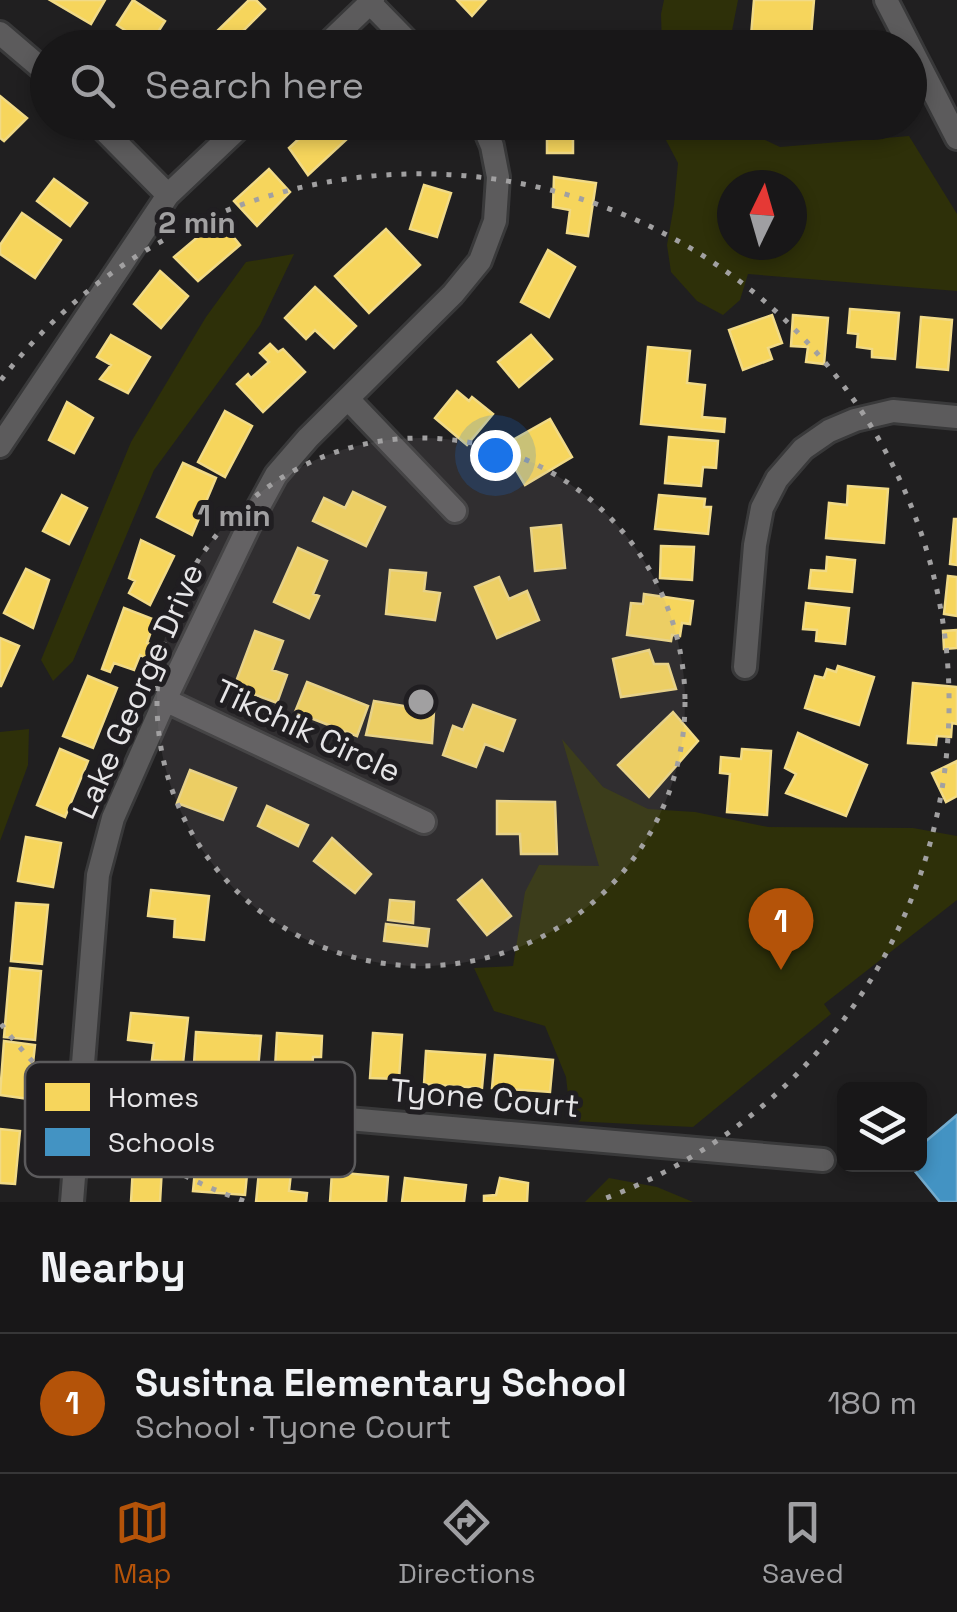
<!DOCTYPE html>
<html lang="en">
<head>
<meta charset="utf-8">
<style>
	:root { --surface:#181718; --page:#252425; --text:#f1f3f6; --muted:#9f9fa2; --line:#363637; --accent:#b45309 }
	body { margin:0; font-family:"Space Grotesk",sans-serif; background:var(--page); color:var(--text) }
	.controls { position:absolute; right:30px; bottom:30px; display:grid; overflow:hidden; border-radius:15px; box-shadow:0 5px 15px #0003 }
	.controls button { width:90px; height:90px; display:grid; place-items:center; padding:0; border:0; border-bottom:2px solid var(--line); background:var(--surface); color:var(--text); font:50px sans-serif }
	.compass { position:absolute; left:717px; top:170px; width:90px; height:90px; border-radius:50%; background:var(--surface); box-shadow:0 5px 15px #0003; rotate:5deg }
	.you { position:absolute; left:495px; top:455px; width:35px; height:35px; margin:-25px; border:8px solid #fff; border-radius:50%; background:#1a73e8; box-shadow:0 0 0 15px #1a73e833 }
	.badge { display:grid; place-items:center; width:65px; height:65px; border-radius:50%; background:var(--accent); color:#fff; font-size:32px; font-weight:700 }
	.pin { position:absolute; translate:-50% -82px; filter:drop-shadow(0 2px 5px #0008) }
	.pin::after { content:''; position:absolute; top:52px; width:35px; height:30px; background:inherit; clip-path:polygon(0 0,100% 0,50% 100%) }
	.list { margin:0; padding:0; list-style:none }
	h2 { display:flex; justify-content:space-between; align-items:center; height:130px; margin:0; padding:0 40px; font-size:42px }
	h2 small { font-size:32px; font-weight:400; color:var(--muted) }
	.list li { display:grid; grid-template-columns:65px 1fr auto; gap:30px; align-items:center; box-sizing:border-box; height:140px; padding:0 40px; border-top:2px solid var(--line) }
	.list b { display:block; font-size:38px; white-space:nowrap }
	.list p { margin:0; font-size:32px; white-space:nowrap; color:var(--muted) }
	.list em { font-size:32px; font-style:normal; color:var(--muted) }
	.icon { flex:none; width:55px; height:55px; fill:none; stroke:currentColor; stroke-width:2; stroke-linecap:round; stroke-linejoin:round }
	.map { position:relative; flex:none; width:957px; height:1202px; overflow:hidden }
	.search { position:absolute; background:var(--surface); box-shadow:0 5px 15px #0003; left:30px; right:30px; top:30px; height:110px; display:flex; align-items:center; gap:25px; box-sizing:border-box; padding:0 35px; border-radius:55px; color:var(--muted); font-size:38px }
	.sheet { height:270px; background:var(--surface) }
	nav { display:flex; justify-content:space-around; align-items:center; box-sizing:border-box; height:140px; border-top:2px solid var(--line); background:var(--surface); font-size:28px; color:var(--muted) }
	nav a { display:grid; justify-items:center; gap:5px }
	nav .on { color:var(--accent) }
	.map>svg:first-child { display:block }
	.green { fill:#2e3009; fill-rule:evenodd }
	.homes { fill:#f6d55c; stroke:#f1da86; stroke-width:2.5 }
	.schools { fill:#4393c3; stroke:#74acce; stroke-width:2.5 }
	.lines { fill:none; stroke-linecap:round; stroke-linejoin:round }
	.minor-casing { stroke:#39393a; stroke-width:28 }
	.minor { stroke:#5c5b5c; stroke-width:22 }
	.ring { fill:none; stroke:#a1a0a1; stroke-width:5; stroke-dasharray:5 10 }
	.labels { text-anchor:middle; stroke-width:10; stroke-linejoin:round; paint-order:stroke }
	.street-label { font-size:32px; fill:#e6e5e7; stroke:#201e21 }
	.key { fill:#201e21; stroke:#5b5a5c; stroke-width:2.5 }
	.key-label { font-size:28px; fill:#e6e5e7 }
	.centre { fill:#a1a0a1; stroke:#201e21; stroke-width:5 }
	.ring-label { font-size:30px; text-anchor:middle; font-weight:bold; fill:#a1a0a1; stroke:#201e21; stroke-width:10; stroke-linejoin:round; paint-order:stroke }
</style>
</head>
<body>
<div class="map">
<svg width="957" height="1202" viewBox="0 0 957 1202">
	<rect width="100%" height="100%" fill="#201f20"/>
	<path class="green" d="M 664,0 L 738,0 L 730,41 L 726,47 L 662,47 L 661,14 Z
		M 657,123 L 729,123 L 780,147 L 909,136 L 957,214 L 957,291 L 748,274 L 740,300 L 723,315 L 697,301 L 671,272 L 667,245 L 674,205 L 678,163 ZM 732,185 L 792,185 L 792,245 L 732,245 Z
		M 294,254 L 260,325 L 154,470 L 73,661 L 53,681 L 41,660 L 131,442 L 206,317 L 246,262 Z
		M 29,729 L 28,765 L 0,841 L 0,732 Z
		M 562,739 L 603,787 L 648,809 L 695,812 L 768,827 L 913,828 L 957,836 L 957,900 L 824,1004 L 831,1014 L 693,1127 L 571,1121 L 566,1077 L 545,1026 L 494,1011 L 474,968 L 513,966 L 525,892 L 539,865 L 599,866 Z
		M 609,1178 L 657,1187 L 693,1202 L 585,1202 Z"/>
	<path class="homes" d="M 50,0 L 105,0 L 91,24 Z
		M 133,0 L 165,21 L 149,46 L 117,25 Z
		M 249,0 L 256,0 L 265,9 L 226,48 L 218,48 L 209,39 Z
		M 457,0 L 486,0 L 472,16 Z
		M 754,0 L 814,0 L 810,48 L 750,48 Z
		M 0,96 L 27,118 L 4,141 L 0,138 Z
		M 317,122 L 331,122 L 346,140 L 308,175 L 289,148 Z
		M 547,122 L 573,122 L 573,153 L 547,153 Z
		M 269,169 L 290,192 L 257,226 L 234,201 Z
		M 554,177 L 596,183 L 588,236 L 567,233 L 570,210 L 553,207 Z
		M 54,179 L 87,203 L 70,226 L 37,201 Z
		M 424,185 L 451,193 L 437,237 L 410,229 Z
		M 22,213 L 61,240 L 35,278 L 0,254 L 0,245 Z
		M 219,219 L 240,245 L 198,281 L 174,257 Z
		M 386,229 L 420,265 L 369,313 L 335,276 Z
		M 548,250 L 575,267 L 549,317 L 521,302 Z
		M 160,271 L 188,296 L 161,328 L 134,304 Z
		M 315,287 L 356,326 L 334,348 L 315,330 L 306,339 L 285,318 Z
		M 850,309 L 899,313 L 895,359 L 872,357 L 872,349 L 857,347 L 858,334 L 848,333 Z
		M 772,315 L 782,343 L 768,348 L 772,359 L 743,370 L 729,330 Z
		M 793,315 L 828,318 L 824,364 L 806,362 L 808,347 L 791,346 Z
		M 921,317 L 952,320 L 948,370 L 917,367 Z
		M 111,335 L 150,357 L 128,393 L 100,379 L 111,365 L 97,357 Z
		M 531,335 L 552,359 L 519,387 L 498,362 Z
		M 270,344 L 278,352 L 283,349 L 305,372 L 263,412 L 237,384 L 248,374 L 251,378 L 269,362 L 260,353 Z
		M 648,347 L 690,351 L 687,383 L 705,385 L 702,417 L 725,419 L 724,432 L 641,424 Z
		M 457,391 L 469,401 L 472,397 L 493,414 L 467,445 L 435,418 Z
		M 67,402 L 93,418 L 74,453 L 49,440 Z
		M 225,411 L 252,426 L 225,477 L 198,462 Z
		M 550,419 L 572,457 L 525,485 L 502,446 Z
		M 669,437 L 718,441 L 716,468 L 703,467 L 701,486 L 665,483 Z
		M 183,463 L 216,478 L 192,535 L 157,517 Z
		M 848,486 L 888,489 L 884,543 L 826,538 L 829,503 L 847,505 Z
		M 353,492 L 385,507 L 366,546 L 313,521 L 324,498 L 345,508 Z
		M 62,495 L 87,508 L 69,544 L 43,531 Z
		M 659,495 L 705,499 L 704,507 L 711,507 L 708,534 L 655,529 Z
		M 954,519 L 957,519 L 957,565 L 950,564 Z
		M 561,525 L 565,568 L 535,571 L 531,528 Z
		M 141,540 L 174,556 L 150,605 L 129,593 L 135,581 L 129,578 Z
		M 661,546 L 694,547 L 692,580 L 660,578 Z
		M 298,548 L 327,561 L 313,594 L 319,596 L 309,618 L 274,602 Z
		M 827,557 L 855,560 L 852,592 L 809,588 L 811,570 L 826,571 Z
		M 26,569 L 49,580 L 33,628 L 4,613 Z
		M 390,570 L 426,573 L 424,591 L 440,593 L 435,620 L 386,614 Z
		M 948,576 L 957,577 L 957,616 L 944,614 Z
		M 499,577 L 509,599 L 527,591 L 539,620 L 497,638 L 475,587 Z
		M 644,594 L 693,601 L 690,624 L 682,623 L 680,636 L 672,635 L 671,641 L 627,635 L 631,603 L 643,604 Z
		M 806,603 L 849,608 L 845,644 L 816,641 L 817,630 L 803,629 Z
		M 124,608 L 155,620 L 147,643 L 153,645 L 148,659 L 140,655 L 134,670 L 114,663 L 110,672 L 102,669 Z
		M 957,630 L 957,648 L 944,649 L 943,631 Z
		M 255,631 L 283,641 L 272,670 L 287,675 L 277,703 L 234,687 Z
		M 0,638 L 19,646 L 1,686 L 0,686 Z
		M 649,650 L 654,664 L 668,664 L 676,689 L 621,697 L 613,659 Z
		M 838,666 L 874,677 L 859,725 L 805,708 L 815,676 L 824,678 L 827,669 L 836,672 Z
		M 88,676 L 117,688 L 93,748 L 63,736 Z
		M 307,682 L 368,706 L 357,736 L 295,712 Z
		M 913,683 L 957,687 L 957,724 L 952,723 L 951,737 L 937,736 L 936,745 L 908,743 Z
		M 374,701 L 434,711 L 432,743 L 366,735 Z
		M 473,705 L 515,720 L 503,751 L 485,744 L 476,767 L 443,755 L 453,726 L 463,730 Z
		M 673,712 L 698,741 L 649,797 L 618,765 Z
		M 798,733 L 867,765 L 846,816 L 786,793 L 796,774 L 785,768 Z
		M 60,749 L 88,761 L 65,817 L 37,805 Z
		M 742,749 L 771,751 L 767,815 L 727,812 L 730,774 L 720,773 L 721,757 L 741,759 Z
		M 957,761 L 957,796 L 946,802 L 932,773 Z
		M 190,770 L 236,788 L 223,820 L 177,803 Z
		M 497,801 L 555,802 L 557,854 L 521,854 L 520,834 L 497,834 Z
		M 267,806 L 308,825 L 298,846 L 258,826 Z
		M 26,837 L 61,843 L 53,887 L 18,881 Z
		M 332,838 L 371,874 L 355,893 L 314,861 Z
		M 482,880 L 511,916 L 487,935 L 458,900 Z
		M 151,890 L 209,896 L 204,940 L 174,937 L 175,919 L 148,916 Z
		M 390,900 L 414,902 L 413,923 L 388,920 Z
		M 16,903 L 48,905 L 42,964 L 11,961 Z
		M 386,924 L 429,929 L 427,946 L 384,941 Z
		M 10,968 L 41,971 L 35,1040 L 4,1037 Z
		M 131,1013 L 188,1018 L 183,1063 L 152,1060 L 154,1043 L 128,1040 Z
		M 196,1032 L 261,1036 L 258,1069 L 194,1064 Z
		M 277,1033 L 322,1036 L 321,1057 L 313,1057 L 312,1071 L 275,1068 Z
		M 373,1033 L 402,1035 L 399,1079 L 370,1078 Z
		M 4,1041 L 35,1045 L 29,1099 L 0,1095 Z
		M 426,1051 L 485,1055 L 482,1088 L 424,1084 Z
		M 495,1055 L 553,1060 L 550,1092 L 492,1088 Z
		M 0,1129 L 20,1131 L 15,1184 L 0,1183 Z
		M 196,1160 L 248,1164 L 245,1195 L 193,1191 Z
		M 260,1161 L 292,1164 L 289,1191 L 307,1193 L 306,1202 L 256,1202 Z
		M 133,1166 L 162,1167 L 160,1202 L 131,1202 Z
		M 332,1172 L 388,1177 L 386,1202 L 330,1202 Z
		M 405,1178 L 466,1185 L 464,1202 L 402,1202 Z
		M 500,1178 L 528,1183 L 527,1202 L 484,1202 L 484,1196 L 496,1195 Z"/>
	<path class="schools" d="M 957,1115 L 957,1202 L 940,1202 L 909,1164 L 920,1164 L 920,1146 Z"/>
	<g class="lines">
		<g class="minor-casing">
			<path id="minor" d="M 886,0 L 957,138
				M 370,3 L 414,48
				M 0,33 L 48,74
				M 323,48 L 373,0
				M 96,122 L 168,195
				M 348,399 L 455,511
				M 0,446 L 168,195 L 245,122
				M 745,667 L 755,545 L 762,508 L 777,479 L 803,449 L 829,431 L 855,420 L 893,411 L 957,417
				M 165,700 L 424,822
				M 82,1096 L 823,1160
				M 72,1202 L 98,875 L 113,818 L 165,700 L 252,519 L 276,475 L 308,438 L 453,294 L 480,261 L 495,221 L 498,177 L 492,146 L 482,122"/>
		</g>
		<use href="#minor" class="minor"/>
	</g>
	<circle cx="421" cy="702" r="264" fill="#a1a0a1" fill-opacity=".12"/>
	<g class="ring">
		<circle cx="421" cy="702" r="264"/>
		<path d="M244 1201A529 529 0 0 1 1 1024M1 380A529 529 0 1 1 598 1201"/>
	</g>
	<g class="labels">
		<g class="street-label">
			<text transform="translate(138 691) rotate(-66)" y="11">Lake George Drive</text>
			<text transform="translate(308 731) rotate(25)" y="11">Tikchik Circle</text>
			<text transform="translate(485 1098) rotate(5)" y="11">Tyone Court</text>
		</g>
	</g>
	<rect x="25" y="1062" width="330" height="115" rx="15" class="key"/>
	<rect x="45" y="1083" width="45" height="28" fill="#f6d55c"/>
	<rect x="45" y="1128" width="45" height="28" fill="#4393c3"/>
	<g class="key-label">
		<text x="108" y="1107">Homes</text>
		<text x="108" y="1152">Schools</text>
	</g>
	<circle cx="421" cy="702" r="15" class="centre"/>
	<g class="ring-label">
		<text x="197" y="233">2 min</text>
		<text x="234" y="526">1 min</text>
	</g>
</svg>
<div class="controls">
<button><svg class="icon" aria-label="layers" viewBox="0 0 24 24"><path d="M12 4l9 5-9 5-9-5zM3 14l9 5 9-5"/></svg></button>
</div>
<svg class="compass" viewBox="-18 -18 36 36"><path d="M0-13l5 13h-10z" fill="#e53935"/><path d="M0 13l5-13h-10z" fill="#9f9fa2"/></svg>
<div class="you"></div>
<div class="pin badge" style="left:781px;top:970px">1</div>
<div class="search"><svg class="icon" aria-label="search" viewBox="0 0 24 24"><circle cx="10" cy="10" r="6"/><path d="M15 15l6 6"/></svg>Search here</div>
</div>
<section class="sheet">
<h2>Nearby<small></small></h2>
<ul class="list">
<li><span class="badge">1</span><div><b>Susitna Elementary School</b><p>School · Tyone Court</p></div><em>180 m</em></li>
</ul>
</section>
<nav>
<a class="on"><svg class="icon" aria-label="map" viewBox="0 0 24 24"><path d="M3 6l6-2 6 2 6-2v14l-6 2-6-2-6 2zM9 4v14M15 6v14"/></svg>Map</a>
<a><svg class="icon" aria-label="directions" viewBox="0 0 24 24"><path d="M12 3l9 9-9 9-9-9zM9 14v-3h6M13 9l2 2-2 2"/></svg>Directions</a>
<a><svg class="icon" aria-label="saved" viewBox="0 0 24 24"><path d="M7 4h10v16l-5-4-5 4z"/></svg>Saved</a>
</nav>
</body>
</html>
